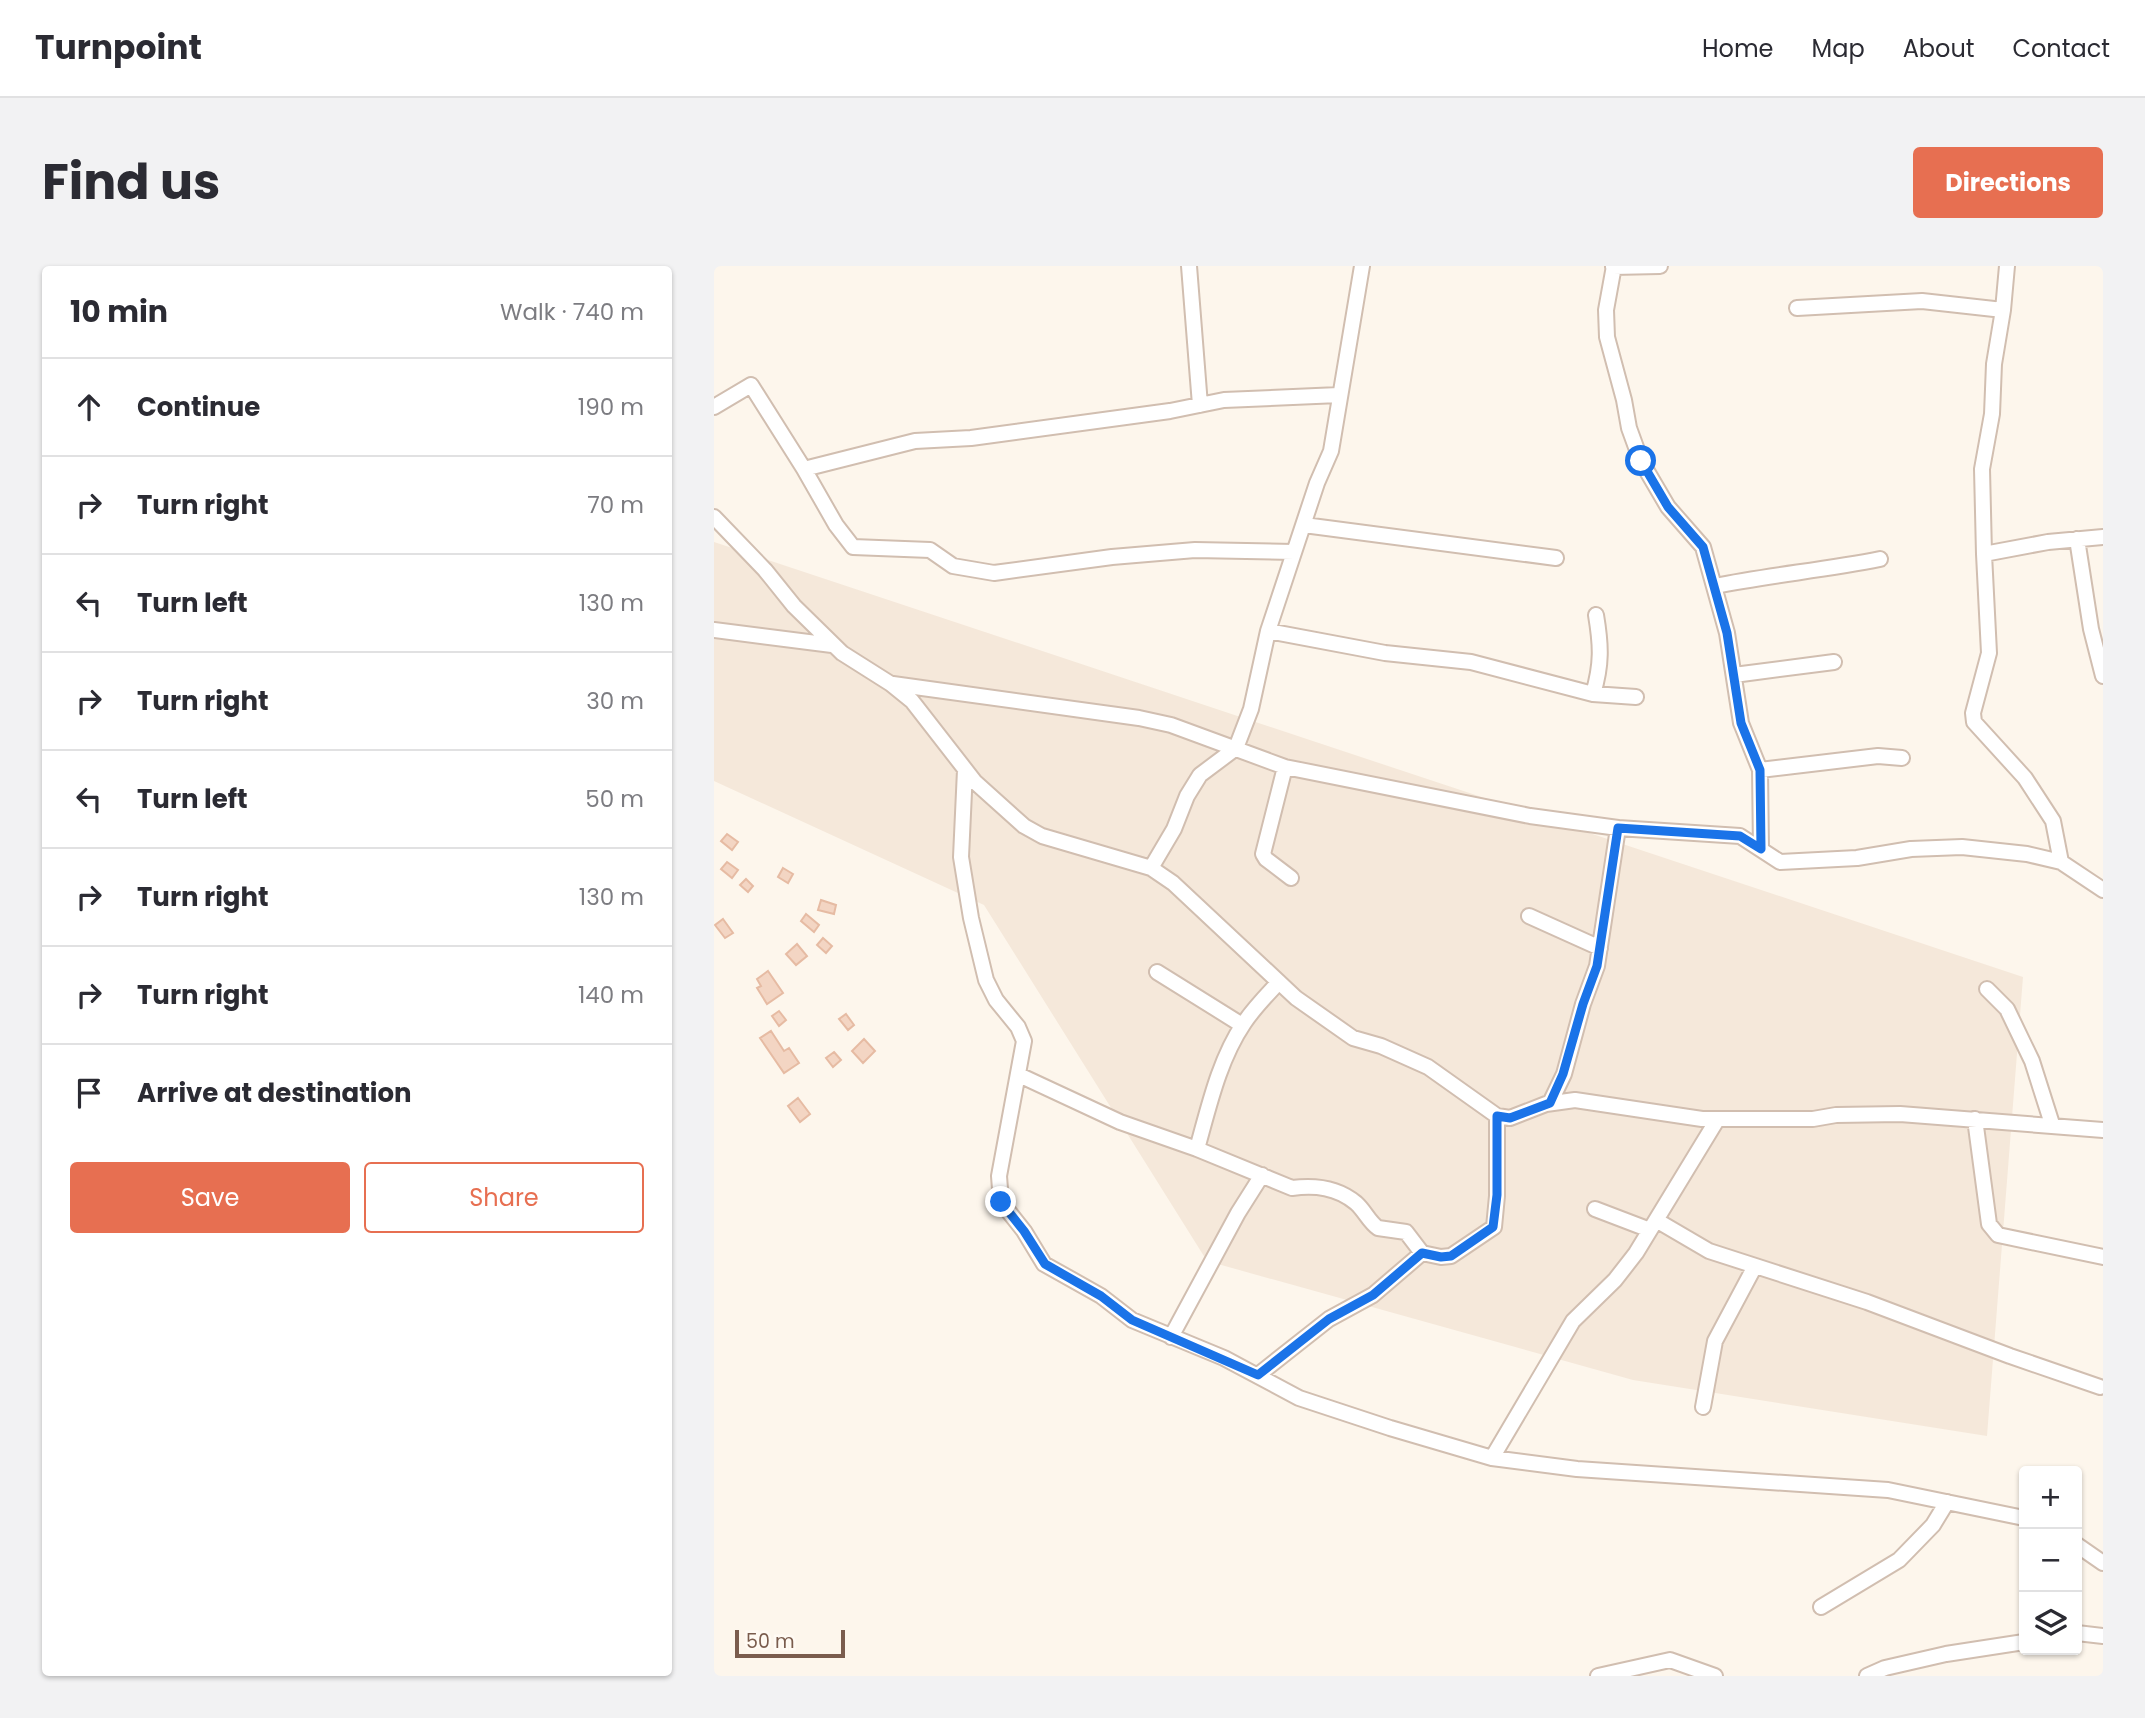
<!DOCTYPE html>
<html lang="en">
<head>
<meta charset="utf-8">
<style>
	:root { --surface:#fff; --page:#f2f2f3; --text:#2b2b33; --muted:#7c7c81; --line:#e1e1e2; --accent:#e76f51 }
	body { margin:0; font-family:Poppins,sans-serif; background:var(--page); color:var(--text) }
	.controls { position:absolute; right:21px; bottom:21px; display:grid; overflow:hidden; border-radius:7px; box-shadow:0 2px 5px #0004 }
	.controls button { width:63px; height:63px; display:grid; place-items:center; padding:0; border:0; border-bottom:2px solid var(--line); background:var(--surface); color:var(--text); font:35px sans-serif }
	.scale { position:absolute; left:21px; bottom:18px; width:110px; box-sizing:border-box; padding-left:7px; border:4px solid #7a5c4d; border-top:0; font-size:19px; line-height:24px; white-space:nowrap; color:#7a5c4d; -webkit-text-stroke:5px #fffaf3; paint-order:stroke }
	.stop { position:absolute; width:21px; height:21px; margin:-16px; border:5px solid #1a73e8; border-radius:50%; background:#fff }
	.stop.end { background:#1a73e8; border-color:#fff; box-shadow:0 2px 7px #0008 }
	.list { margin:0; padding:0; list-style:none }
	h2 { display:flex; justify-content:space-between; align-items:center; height:91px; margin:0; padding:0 28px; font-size:30px }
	h2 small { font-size:23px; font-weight:400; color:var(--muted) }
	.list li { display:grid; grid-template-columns:46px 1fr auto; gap:21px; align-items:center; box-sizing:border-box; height:98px; padding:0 28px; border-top:2px solid var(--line) }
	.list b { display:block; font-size:26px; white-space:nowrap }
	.list em { font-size:23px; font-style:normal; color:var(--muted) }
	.actions { display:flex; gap:14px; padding:21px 28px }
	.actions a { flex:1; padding:16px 0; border:2px solid var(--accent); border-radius:7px; text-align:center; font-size:24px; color:var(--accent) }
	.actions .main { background:var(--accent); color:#fff }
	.icon { flex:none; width:38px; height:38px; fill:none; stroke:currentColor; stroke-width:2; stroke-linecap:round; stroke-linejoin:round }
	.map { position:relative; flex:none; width:1389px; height:1410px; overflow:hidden; border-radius:7px }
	header { display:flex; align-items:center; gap:42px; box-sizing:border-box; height:98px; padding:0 35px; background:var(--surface); border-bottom:2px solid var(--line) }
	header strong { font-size:33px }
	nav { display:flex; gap:38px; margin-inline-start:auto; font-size:24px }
	.intro { display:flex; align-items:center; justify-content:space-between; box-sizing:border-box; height:168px; padding:0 42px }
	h1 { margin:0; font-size:49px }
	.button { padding:18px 32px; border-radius:7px; background:var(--accent); color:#fff; font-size:24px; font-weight:700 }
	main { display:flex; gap:42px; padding:0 42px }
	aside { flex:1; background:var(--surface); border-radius:7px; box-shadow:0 2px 5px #0004 }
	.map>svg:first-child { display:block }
	.residential { fill:#f5e8da }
	.building { fill:#f3d5c3; stroke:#e6bba3; stroke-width:2 }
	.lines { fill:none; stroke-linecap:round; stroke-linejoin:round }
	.minor-casing { stroke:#d1beb0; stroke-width:18 }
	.minor { stroke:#fff; stroke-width:14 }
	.route { stroke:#1a73e8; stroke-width:9 }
</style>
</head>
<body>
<header>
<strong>Turnpoint</strong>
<nav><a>Home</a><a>Map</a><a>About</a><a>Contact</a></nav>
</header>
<div class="intro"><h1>Find us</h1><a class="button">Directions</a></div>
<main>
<aside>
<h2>10 min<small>Walk · 740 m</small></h2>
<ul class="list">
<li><svg class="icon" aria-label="ahead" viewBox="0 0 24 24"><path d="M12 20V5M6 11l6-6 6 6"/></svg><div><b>Continue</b></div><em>190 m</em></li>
<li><svg class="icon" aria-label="right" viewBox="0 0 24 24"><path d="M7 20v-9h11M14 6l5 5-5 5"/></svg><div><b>Turn right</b></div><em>70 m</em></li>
<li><svg class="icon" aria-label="left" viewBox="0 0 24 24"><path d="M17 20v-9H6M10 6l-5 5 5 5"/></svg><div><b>Turn left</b></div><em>130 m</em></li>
<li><svg class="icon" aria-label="right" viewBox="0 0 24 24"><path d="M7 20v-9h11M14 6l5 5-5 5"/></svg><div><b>Turn right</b></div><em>30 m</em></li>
<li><svg class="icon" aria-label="left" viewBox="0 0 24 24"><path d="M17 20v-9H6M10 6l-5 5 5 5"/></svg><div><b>Turn left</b></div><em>50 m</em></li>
<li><svg class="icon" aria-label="right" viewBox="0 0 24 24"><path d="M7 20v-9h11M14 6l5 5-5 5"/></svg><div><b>Turn right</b></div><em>130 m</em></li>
<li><svg class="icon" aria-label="right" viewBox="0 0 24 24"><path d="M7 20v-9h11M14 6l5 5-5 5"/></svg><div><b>Turn right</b></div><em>140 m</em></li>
<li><svg class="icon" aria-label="arrive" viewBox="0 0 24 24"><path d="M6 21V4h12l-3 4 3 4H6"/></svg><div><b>Arrive at destination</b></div></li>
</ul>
<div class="actions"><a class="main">Save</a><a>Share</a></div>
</aside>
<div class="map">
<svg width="1389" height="1410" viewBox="0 0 1389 1410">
	<rect width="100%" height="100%" fill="#fdf6ec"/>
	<path class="residential" d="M 0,276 L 1309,711 L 1273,1170 L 919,1114 L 493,995 L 270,639 L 0,515 Z"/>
	<path class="building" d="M 13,568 L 24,576 L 18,584 L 7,575 Z
		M 13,596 L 24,604 L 18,612 L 7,603 Z
		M 69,602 L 79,608 L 74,617 L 64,611 Z
		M 32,613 L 39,620 L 34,626 L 26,619 Z
		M 107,634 L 122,639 L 120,648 L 104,644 Z
		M 92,648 L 105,659 L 100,666 L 87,655 Z
		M 9,653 L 19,667 L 11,672 L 1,659 Z
		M 109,672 L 118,680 L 112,687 L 103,679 Z
		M 83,678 L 93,690 L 82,699 L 72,688 Z
		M 54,705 L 69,727 L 53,738 L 43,722 L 47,720 L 43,713 Z
		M 65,745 L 72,754 L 65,760 L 58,750 Z
		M 132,748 L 140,759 L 134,764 L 125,753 Z
		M 57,765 L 70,785 L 75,782 L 85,797 L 70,807 L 46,772 Z
		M 150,773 L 161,785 L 149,797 L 138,785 Z
		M 120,786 L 127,794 L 119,801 L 112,792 Z
		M 84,832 L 96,848 L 86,856 L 74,840 Z"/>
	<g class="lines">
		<g class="minor-casing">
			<path id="minor" d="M 475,0 L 486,139
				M 900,0 L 892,44 L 893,71 L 910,134 L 915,162 L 927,195 L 954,241 L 989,281 L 1013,367 L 1027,457 L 1046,504 L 1047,583
				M 1293,0 L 1289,44 L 1280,98 L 1278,148 L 1268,203 L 1270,288 L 1334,276 L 1389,271
				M 899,1 L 946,0
				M 1083,42 L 1208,35 L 1289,44
				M 0,141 L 37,119 L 90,203 L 122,259 L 139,281 L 216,284 L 239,300 L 280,307 L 398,291 L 481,284 L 580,286
				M 90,203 L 201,175 L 257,172 L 456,145 L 510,134 L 625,129
				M 0,251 L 51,304 L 80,340 L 128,387 L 177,418 L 198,435 L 261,516 L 310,560 L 328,570 L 437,602 L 459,617 L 582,732 L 639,772 L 667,780 L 714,801 L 783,850 L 796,852 L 832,838 L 861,834 L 988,853 L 1099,853 L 1122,849 L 1186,848 L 1389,864
				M 590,259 L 842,292
				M 1363,273 L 1377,363 L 1389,410
				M 1270,288 L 1275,387 L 1259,447 L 1260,456 L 1311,512 L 1339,555 L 1347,596
				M 1001,320 C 1056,309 1111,304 1166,293
				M 0,364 L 118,379
				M 554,365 L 671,387 L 757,396 L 879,428 L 922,431
				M 1020,409 L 1120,396
				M 179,418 L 425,452 L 457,459 L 571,501 L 816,550 L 904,562 L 1026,570 L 1066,596 L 1143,592 L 1197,583 L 1248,581 L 1313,588 L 1347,596 L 1389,624
				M 879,428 C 888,398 887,379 882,349
				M 571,501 L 549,588 L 552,593 L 577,612
				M 251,504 L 247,591 L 257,652 L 272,714 L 282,734 L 304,761 L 310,775 L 285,910 L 287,936 L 310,965 L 330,998 L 387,1030 L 418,1054 L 510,1092 L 585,1132 L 676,1162 L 778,1192 L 863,1203 L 1174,1224 L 1310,1252
				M 1046,504 L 1164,490 L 1188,492
				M 437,602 L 460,563 L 473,530 L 486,509 L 522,482 L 537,443 L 554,365 L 603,217 L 617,185 L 648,0
				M 815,650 L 886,682
				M 443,706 L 528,759
				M 565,716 C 553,729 540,742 530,757 C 505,794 495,840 483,883 L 578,922 C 601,919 623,921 642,937 C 651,945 655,956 664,962 L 692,966 L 708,987
				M 1273,723 L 1293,743 L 1318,795 L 1338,858
				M 305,809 L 406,856 L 483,883
				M 836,837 L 850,808 L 869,738 L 883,700 L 904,562
				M 1261,853 L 1275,958 L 1284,969 L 1389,991
				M 881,943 L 936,964
				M 942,954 L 995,985 L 1153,1036 L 1296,1090 L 1386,1121
				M 457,1071 L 524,947 L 548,909
				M 544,1109 L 615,1053 L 659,1029 L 708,987 L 727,991 L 737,990 L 780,961 L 783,930 L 783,850
				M 989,1141 L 1001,1075 L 1041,1000
				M 778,1192 L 859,1055 L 901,1014 L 922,987 L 1003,854
				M 1363,1279 L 1389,1297
				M 1107,1341 L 1185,1294 L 1219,1259 L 1233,1236
				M 1363,1367 L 1389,1370
				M 884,1410 L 956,1394 L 1001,1410
				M 1153,1410 L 1171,1402 L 1232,1388 L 1310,1376"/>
		</g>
		<use href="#minor" class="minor"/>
	</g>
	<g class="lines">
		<path class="route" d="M 287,936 L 310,965 L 331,998 L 387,1030 L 418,1054 L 544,1109 L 615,1053 L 659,1029 L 708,987 L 727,991 L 737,990 L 779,961 L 783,929 L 783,850 L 796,852 L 836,837 L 849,808 L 869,738 L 883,700 L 904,562 L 1026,570 L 1047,583 L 1046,504 L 1027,457 L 1013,367 L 989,281 L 954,241 L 927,195"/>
	</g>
</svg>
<div class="controls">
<button>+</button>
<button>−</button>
<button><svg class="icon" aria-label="layers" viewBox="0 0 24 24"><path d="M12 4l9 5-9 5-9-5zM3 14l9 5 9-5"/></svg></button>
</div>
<div class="scale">50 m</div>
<div class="stop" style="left:927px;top:195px"></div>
<div class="stop end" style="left:287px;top:936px"></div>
</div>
</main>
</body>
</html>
